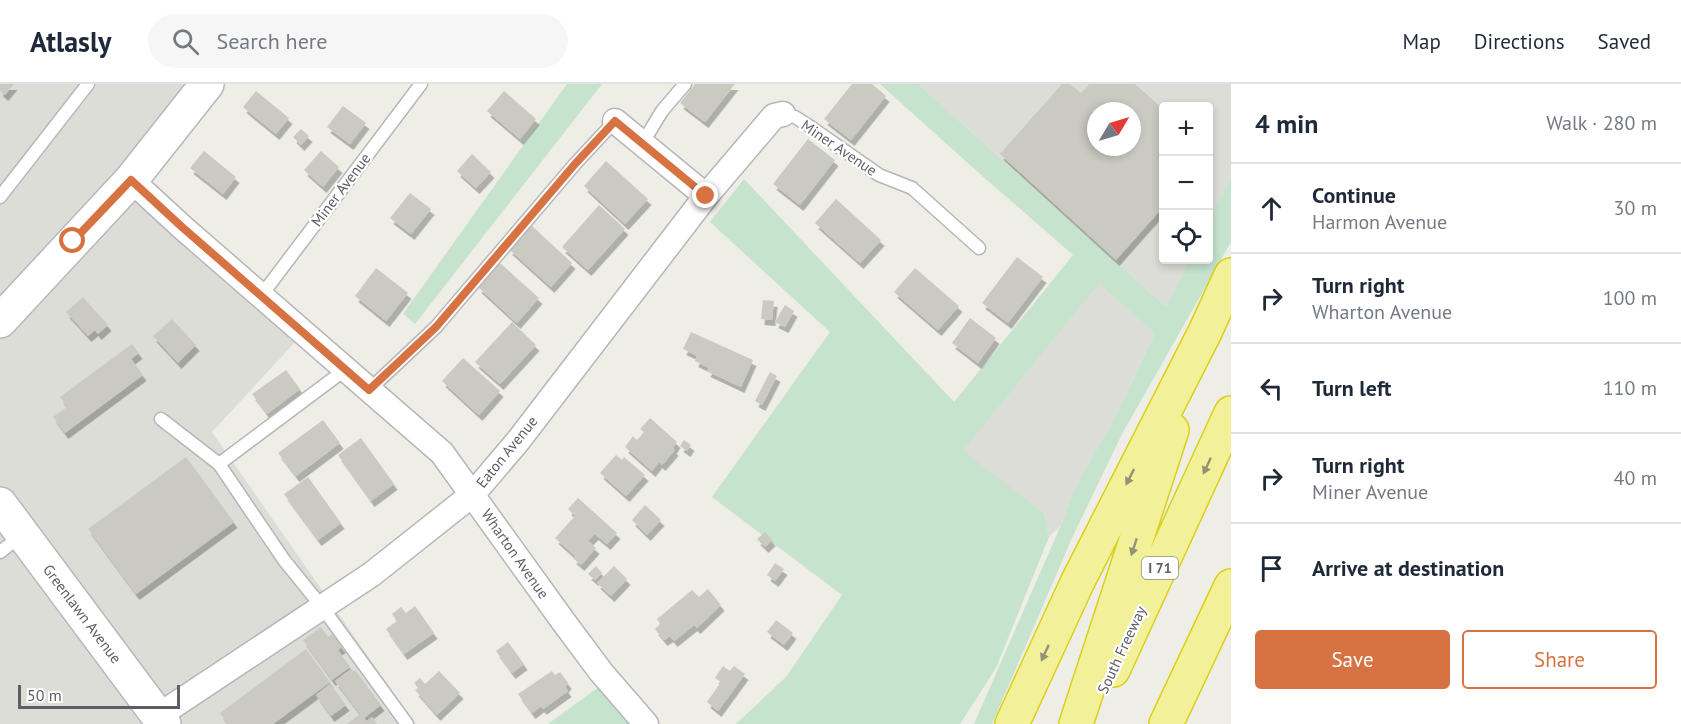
<!DOCTYPE html>
<html lang="en">
<head>
<meta charset="utf-8">
<style>
	:root { --surface:#fff; --page:#f6f6f7; --text:#1f2937; --muted:#747a83; --line:#e0e1e3; --accent:#d77343 }
	body { margin:0; font-family:"PT Sans",sans-serif; background:var(--page); color:var(--text) }
	.controls { position:absolute; right:18px; top:18px; display:grid; overflow:hidden; border-radius:6px; box-shadow:0 3px 9px #0003 }
	.controls button { width:54px; height:54px; display:grid; place-items:center; padding:0; border:0; border-bottom:2px solid var(--line); background:var(--surface); color:var(--text); font:30px sans-serif }
	.compass { position:absolute; left:1087px; top:18px; width:54px; height:54px; border-radius:50%; background:var(--surface); box-shadow:0 3px 9px #0003; rotate:52deg }
	.scale { position:absolute; left:18px; bottom:15px; width:162px; box-sizing:border-box; padding-left:6px; border:3px solid #5e5f65; border-top:0; font-size:16px; line-height:21px; white-space:nowrap; color:#5e5f65; -webkit-text-stroke:4px #fff; paint-order:stroke }
	.stop { position:absolute; width:18px; height:18px; margin:-14px; border:4px solid #d77343; border-radius:50%; background:#fff }
	.stop.end { background:#d77343; border-color:#fff; box-shadow:0 2px 6px #0008 }
	.list { margin:0; padding:0; list-style:none }
	h2 { display:flex; justify-content:space-between; align-items:center; height:78px; margin:0; padding:0 24px; font-size:26px }
	h2 small { font-size:20px; font-weight:400; color:var(--muted) }
	.list li { display:grid; grid-template-columns:39px 1fr auto; gap:18px; align-items:center; box-sizing:border-box; height:90px; padding:0 24px; border-top:2px solid var(--line) }
	.list b { display:block; font-size:22px; white-space:nowrap }
	.list p { margin:0; font-size:20px; white-space:nowrap; color:var(--muted) }
	.list em { font-size:20px; font-style:normal; color:var(--muted) }
	.actions { display:flex; gap:12px; padding:18px 24px }
	.actions a { flex:1; padding:14px 0; border:2px solid var(--accent); border-radius:6px; text-align:center; font-size:21px; color:var(--accent) }
	.actions .main { background:var(--accent); color:#fff }
	.icon { flex:none; width:33px; height:33px; fill:none; stroke:currentColor; stroke-width:2; stroke-linecap:round; stroke-linejoin:round }
	.map { position:relative; flex:none; width:1231px; height:640px; overflow:hidden }
	header { display:flex; align-items:center; gap:36px; box-sizing:border-box; height:84px; padding:0 30px; background:var(--surface); border-bottom:2px solid var(--line) }
	header strong { font-size:28px }
	nav { display:flex; gap:33px; margin-inline-start:auto; font-size:21px }
	.search { width:420px; height:54px; background:var(--page); display:flex; align-items:center; gap:15px; box-sizing:border-box; padding:0 21px; border-radius:33px; color:var(--muted); font-size:22px }
	main { display:flex }
	aside { flex:1; background:var(--surface) }
	.map>svg:first-child { display:block }
	.industrial { fill:#ddddd8; fill-rule:evenodd }
	.green { fill:#c5e3cd }
	.building { fill:#cac9c2; fill-rule:evenodd; filter:url(#shadow) }
	.lines { fill:none; stroke-linecap:round; stroke-linejoin:round }
	.service-casing { stroke:#b6b6bb; stroke-width:15 }
	.minor-casing { stroke:#b6b6bb; stroke-width:27 }
	.secondary-casing { stroke:#b7b8be; stroke-width:36 }
	.motorway-casing { stroke:#dccf18; stroke-width:36 }
	.service { stroke:#fff; stroke-width:12 }
	.minor { stroke:#fff; stroke-width:24 }
	.secondary { stroke:#fff; stroke-width:33 }
	.motorway { stroke:#f2f199; stroke-width:33 }
	.oneway { fill:#929277 }
	.route { stroke:#d77343; stroke-width:8 }
	.labels { text-anchor:middle; stroke-width:4.5; stroke-linejoin:round; paint-order:stroke }
	.shield { fill:#fff; stroke:#8e8f93; stroke-width:1.5 }
	.shield-label { font-size:14px; font-weight:bold; fill:#5e5f65 }
	.street-label { font-size:15px; fill:#5e5f65; stroke:#fff }
</style>
</head>
<body>
<header>
<strong>Atlasly</strong>
<div class="search"><svg class="icon" aria-label="search" viewBox="0 0 24 24"><circle cx="10" cy="10" r="6"/><path d="M15 15l6 6"/></svg>Search here</div>
<nav><a>Map</a><a>Directions</a><a>Saved</a></nav>
</header>
<main>
<div class="map">
<svg width="1231" height="640" viewBox="0 0 1231 640">
	<defs>
		<filter id="shadow"><feDropShadow dx="3.5" dy="6" stdDeviation="0" flood-color="#0004"/></filter>
	</defs>
	<rect width="100%" height="100%" fill="#eeeee6"/>
	<path class="industrial" d="M 0,0 L 212,0 L 129,106 L 299,254 L 212,348 L 415,640 L 0,640 Z
		M 918,0 L 1231,0 L 1231,93 L 1209,138 L 1208,22 L 1164,22 L 1164,176 L 1190,176 L 1166,223 ZM 1096,27 L 1132,27 L 1132,63 L 1096,63 Z
		M 1099,198 L 1155,249 L 1114,336 L 1076,401 L 1061,441 L 1049,453 L 1044,429 L 962,368 Z"/>
	<path class="green" d="M 567,0 L 602,0 L 415,240 L 403,230 Z
		M 880,0 L 918,0 L 1166,223 L 1190,176 L 1208,176 L 1209,138 L 1231,93 L 1231,158 L 1122,350 L 1072,454 L 992,640 L 974,640 L 1061,441 L 1076,401 L 1114,336 L 1155,249 L 1099,199 L 963,367 L 1044,429 L 1049,453 L 996,584 L 960,640 L 736,640 L 786,593 L 842,511 L 712,413 L 830,248 L 710,138 L 744,95 L 954,318 L 1073,171 L 980,90 Z
		M 603,600 L 637,640 L 548,640 Z"/>
	<path class="building" d="M 0,0 L 14,0 L 5,11 L 0,7 Z
		M 695,0 L 735,0 L 705,38 L 680,19 Z
		M 852,0 L 872,0 L 886,12 L 851,56 L 824,35 Z
		M 1062,0 L 1070,0 L 1081,9 L 1089,1 L 1088,0 L 1135,0 L 1164,26 L 1164,122 L 1116,176 L 1000,70 ZM 1096,27 L 1132,27 L 1132,63 L 1096,63 Z
		M 256,7 L 289,34 L 276,50 L 243,23 Z
		M 504,7 L 536,35 L 520,55 L 487,27 Z
		M 343,22 L 366,39 L 350,60 L 327,43 Z
		M 301,45 L 309,52 L 301,61 L 293,53 Z
		M 808,55 L 835,76 L 800,121 L 773,100 Z
		M 204,67 L 236,93 L 223,110 L 190,84 Z
		M 321,67 L 339,83 L 323,103 L 304,86 Z
		M 472,70 L 491,88 L 476,104 L 457,87 Z
		M 606,77 L 648,115 L 625,140 L 584,102 Z
		M 410,109 L 431,125 L 411,150 L 390,134 Z
		M 836,115 L 881,156 L 860,179 L 815,139 Z
		M 599,121 L 625,145 L 588,186 L 562,163 Z
		M 531,141 L 572,179 L 551,203 L 509,165 Z
		M 1017,173 L 1043,193 L 1008,239 L 982,219 Z
		M 500,179 L 539,214 L 517,239 L 478,203 Z
		M 376,184 L 408,209 L 386,237 L 355,212 Z
		M 915,184 L 959,222 L 938,246 L 894,208 Z
		M 83,213 L 108,241 L 98,250 L 95,246 L 88,252 L 66,228 Z
		M 763,216 L 774,217 L 772,236 L 761,235 Z
		M 785,221 L 794,227 L 785,243 L 775,238 Z
		M 970,234 L 996,254 L 978,279 L 952,259 Z
		M 172,235 L 196,261 L 178,279 L 153,252 Z
		M 512,238 L 536,261 L 500,300 L 475,278 Z
		M 691,248 L 753,276 L 741,303 L 707,287 L 709,284 L 695,277 L 697,272 L 683,265 Z
		M 132,260 L 139,269 L 131,275 L 143,291 L 65,349 L 53,333 L 67,323 L 60,313 Z
		M 463,274 L 500,307 L 479,331 L 442,297 Z
		M 286,286 L 300,305 L 267,330 L 252,310 Z
		M 770,288 L 777,292 L 762,321 L 755,317 Z
		M 650,334 L 677,358 L 673,364 L 675,366 L 662,381 L 659,378 L 652,387 L 625,363 L 633,352 L 637,356 L 644,348 L 640,345 Z
		M 323,336 L 340,359 L 296,392 L 278,369 Z
		M 361,354 L 394,400 L 371,417 L 338,371 Z
		M 684,356 L 691,361 L 687,367 L 680,362 Z
		M 616,371 L 622,376 L 624,373 L 645,391 L 626,412 L 600,389 Z
		M 186,373 L 234,438 L 136,510 L 88,445 Z
		M 308,393 L 341,439 L 318,456 L 284,410 Z
		M 578,414 L 617,449 L 607,460 L 595,450 L 588,457 L 596,464 L 581,481 L 573,474 L 575,472 L 555,454 L 575,432 L 568,425 Z
		M 645,421 L 661,436 L 647,451 L 632,436 Z
		M 765,448 L 772,456 L 765,463 L 757,455 Z
		M 775,479 L 784,485 L 775,497 L 767,491 Z
		M 596,482 L 602,489 L 595,496 L 588,490 Z
		M 614,482 L 627,495 L 611,512 L 597,499 Z
		M 708,505 L 721,521 L 697,544 L 694,541 L 674,557 L 670,552 L 664,556 L 655,545 L 660,540 L 657,535 L 692,506 L 699,513 Z
		M 415,522 L 434,549 L 404,570 L 386,545 L 397,537 L 392,530 L 401,523 L 406,529 Z
		M 776,536 L 793,549 L 784,561 L 767,548 Z
		M 321,543 L 328,553 L 332,550 L 342,563 L 338,566 L 350,583 L 332,596 L 303,556 Z
		M 508,558 L 524,580 L 512,589 L 496,567 Z
		M 306,565 L 330,598 L 273,640 L 228,640 L 220,629 Z
		M 723,582 L 730,587 L 734,582 L 745,590 L 718,627 L 707,618 L 721,598 L 715,594 Z
		M 351,585 L 353,587 L 355,586 L 381,621 L 364,634 L 367,637 L 372,633 L 377,640 L 347,640 L 360,630 L 335,597 Z
		M 439,587 L 460,609 L 437,631 L 415,606 L 418,604 L 414,599 L 420,594 L 425,600 Z
		M 552,587 L 555,591 L 560,588 L 568,599 L 565,603 L 568,607 L 543,625 L 541,622 L 532,629 L 518,610 Z
		M 330,600 L 346,621 L 331,632 L 316,611 Z"/>
	<g class="lines">
		<g class="service-casing">
			<path id="service" d="M 783,30 L 795,33 L 809,42 L 879,91 L 912,104 L 979,164
				M 642,60 L 662,27 L 685,0
				M 0,113 L 88,0
				M 261,212 L 421,0
				M 369,306 L 436,243 L 575,80 L 615,37
				M 161,335 L 219,380 L 284,476 L 322,523 L 407,640
				M 219,380 L 346,285
				M 0,468 L 23,450"/>
		</g>
		<g class="minor-casing">
			<path id="minor" d="M 615,37 L 706,112
				M 131,96 L 182,143 L 442,369 L 563,537 L 601,588 L 646,640
				M 158,632 L 372,490 L 473,410 L 518,357 L 706,112 L 774,32 L 783,30"/>
		</g>
		<g class="secondary-casing">
			<path id="secondary" d="M 0,237 L 131,96 L 207,0
				M 0,420 L 164,640"/>
		</g>
		<g class="motorway-casing">
			<path id="motorway" d="M 1113,586 L 1231,329
				M 1012,640 L 1078,497 L 1205,248 L 1231,191
				M 1076,640 L 1172,346
				M 1166,640 L 1231,502"/>
		</g>
		<use href="#service" class="service"/>
		<use href="#minor" class="minor"/>
		<use href="#secondary" class="secondary"/>
		<use href="#motorway" class="motorway"/>
	</g>
	<defs><path id="oneway-solid" d="M-6-.8H1V-3.2L6.5 0L1 3.2V.8H-6Z" transform="scale(1.5)"/></defs>
	<g class="oneway">
		<use href="#oneway-solid" transform="translate(1207 382) rotate(115)"/>
		<use href="#oneway-solid" transform="translate(1130 393) rotate(117)"/>
		<use href="#oneway-solid" transform="translate(1134 463) rotate(108)"/>
		<use href="#oneway-solid" transform="translate(1045 569) rotate(115)"/>
	</g>
	<g class="lines">
		<path class="route" d="M 73,157 L 131,96 L 182,143 L 369,306 L 436,243 L 575,80 L 615,37 L 706,112"/>
	</g>
	<g class="labels">
		<rect class="shield" x="1142" y="473" width="36" height="22" rx="4.5"/>
		<g class="shield-label">
			<text x="1160" y="489">I 71</text>
		</g>
		<g class="street-label">
			<text transform="translate(839 64) rotate(34)" y="5">Miner Avenue</text>
			<text transform="translate(341 106) rotate(-53)" y="5">Miner Avenue</text>
			<text transform="translate(507 368) rotate(-51)" y="5">Eaton Avenue</text>
			<text transform="translate(515 470) rotate(55)" y="5">Wharton Avenue</text>
			<text transform="translate(82 530) rotate(53)" y="5">Greenlawn Avenue</text>
			<text transform="translate(1122 566) rotate(-65)" y="5">South Freeway</text>
		</g>
	</g>
</svg>
<div class="controls">
<button>+</button>
<button>−</button>
<button><svg class="icon" aria-label="locate" viewBox="0 0 24 24"><circle cx="12" cy="12" r="6"/><path d="M12 2v4M12 18v4M2 12h4M18 12h4"/></svg></button>
</div>
<svg class="compass" viewBox="-18 -18 36 36"><path d="M0-13l5 13h-10z" fill="#e53935"/><path d="M0 13l5-13h-10z" fill="#747a83"/></svg>
<div class="scale">50 m</div>
<div class="stop" style="left:73px;top:157px"></div>
<div class="stop end" style="left:706px;top:112px"></div>
</div>
<aside>
<h2>4 min<small>Walk · 280 m</small></h2>
<ul class="list">
<li><svg class="icon" aria-label="ahead" viewBox="0 0 24 24"><path d="M12 20V5M6 11l6-6 6 6"/></svg><div><b>Continue</b><p>Harmon Avenue</p></div><em>30 m</em></li>
<li><svg class="icon" aria-label="right" viewBox="0 0 24 24"><path d="M7 20v-9h11M14 6l5 5-5 5"/></svg><div><b>Turn right</b><p>Wharton Avenue</p></div><em>100 m</em></li>
<li><svg class="icon" aria-label="left" viewBox="0 0 24 24"><path d="M17 20v-9H6M10 6l-5 5 5 5"/></svg><div><b>Turn left</b></div><em>110 m</em></li>
<li><svg class="icon" aria-label="right" viewBox="0 0 24 24"><path d="M7 20v-9h11M14 6l5 5-5 5"/></svg><div><b>Turn right</b><p>Miner Avenue</p></div><em>40 m</em></li>
<li><svg class="icon" aria-label="arrive" viewBox="0 0 24 24"><path d="M6 21V4h12l-3 4 3 4H6"/></svg><div><b>Arrive at destination</b></div></li>
</ul>
<div class="actions"><a class="main">Save</a><a>Share</a></div>
</aside>
</main>
</body>
</html>
